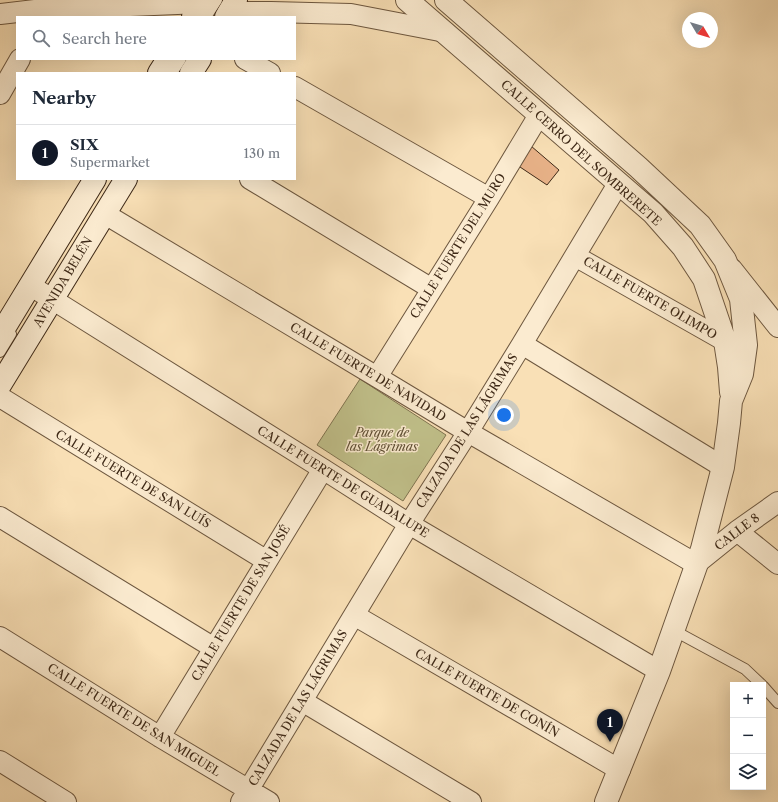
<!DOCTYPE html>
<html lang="en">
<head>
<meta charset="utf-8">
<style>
	:root { --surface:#fff; --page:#f2f2f3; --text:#1f2937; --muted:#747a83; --line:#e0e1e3; --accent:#111827 }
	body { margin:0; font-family:"Libre Caslon Text",serif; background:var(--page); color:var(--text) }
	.controls { position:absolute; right:12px; bottom:12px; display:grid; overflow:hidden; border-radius:0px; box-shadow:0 4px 16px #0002 }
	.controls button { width:36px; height:36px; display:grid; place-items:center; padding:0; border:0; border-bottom:1px solid var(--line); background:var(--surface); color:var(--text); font:20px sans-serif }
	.compass { position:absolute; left:682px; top:12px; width:36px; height:36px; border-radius:50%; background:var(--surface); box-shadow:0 4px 16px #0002; rotate:128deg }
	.you { position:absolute; left:504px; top:415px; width:14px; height:14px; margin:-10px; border:3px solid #fff; border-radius:50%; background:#1a73e8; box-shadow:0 0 0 6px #1a73e833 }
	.badge { display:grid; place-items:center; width:26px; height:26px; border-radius:50%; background:var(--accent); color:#fff; font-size:13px; font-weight:700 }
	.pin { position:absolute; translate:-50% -33px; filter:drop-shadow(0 1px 2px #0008) }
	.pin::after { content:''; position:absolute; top:21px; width:14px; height:12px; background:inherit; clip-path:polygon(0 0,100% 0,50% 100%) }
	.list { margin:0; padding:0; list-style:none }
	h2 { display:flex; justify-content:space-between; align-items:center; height:52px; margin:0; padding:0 16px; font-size:17px }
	h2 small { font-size:13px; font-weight:400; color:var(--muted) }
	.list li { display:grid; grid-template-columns:26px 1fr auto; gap:12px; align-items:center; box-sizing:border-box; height:56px; padding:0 16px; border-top:1px solid var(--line) }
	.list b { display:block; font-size:15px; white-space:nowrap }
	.list p { margin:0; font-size:13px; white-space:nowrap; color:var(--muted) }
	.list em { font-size:13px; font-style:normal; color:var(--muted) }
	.icon { flex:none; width:22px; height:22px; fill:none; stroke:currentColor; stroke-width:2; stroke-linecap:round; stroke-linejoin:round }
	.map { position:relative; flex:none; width:778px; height:802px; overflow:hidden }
	.search { position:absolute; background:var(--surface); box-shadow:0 4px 16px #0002; left:16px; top:16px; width:280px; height:44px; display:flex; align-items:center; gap:10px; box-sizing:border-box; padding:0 14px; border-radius:0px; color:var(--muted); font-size:15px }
	.panel { position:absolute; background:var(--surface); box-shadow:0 4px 16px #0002; left:16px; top:72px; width:280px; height:108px; border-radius:0px }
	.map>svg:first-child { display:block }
	.green { fill:#c1c18b; stroke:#807551 }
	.building { fill:#e8b288; stroke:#3e2917 }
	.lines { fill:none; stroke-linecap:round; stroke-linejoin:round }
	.service-casing { stroke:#6d573f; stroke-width:12 }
	.minor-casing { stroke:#6d573f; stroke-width:22 }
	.tertiary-casing { stroke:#6d573f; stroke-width:24 }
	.secondary-casing { stroke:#3e2917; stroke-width:24 }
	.service { stroke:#fbebd0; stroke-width:10 }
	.minor { stroke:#fbebd0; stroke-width:20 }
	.tertiary { stroke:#fbebd0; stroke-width:22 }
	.secondary { stroke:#fbebd0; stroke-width:22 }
	.labels { text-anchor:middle; stroke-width:3; stroke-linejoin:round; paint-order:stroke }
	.street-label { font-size:12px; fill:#3e2917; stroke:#fbebd0 }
	.park-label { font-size:12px; font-style:italic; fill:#5f4f34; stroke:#fbebd0 }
</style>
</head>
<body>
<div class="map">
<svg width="778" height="802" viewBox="0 0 778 802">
	<rect width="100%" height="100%" fill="#f9e0b6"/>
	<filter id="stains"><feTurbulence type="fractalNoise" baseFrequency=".005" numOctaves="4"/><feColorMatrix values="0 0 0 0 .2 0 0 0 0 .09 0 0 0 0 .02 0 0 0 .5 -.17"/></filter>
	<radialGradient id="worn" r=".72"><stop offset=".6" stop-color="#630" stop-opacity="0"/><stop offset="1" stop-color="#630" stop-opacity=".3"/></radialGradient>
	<path class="green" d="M 360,379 L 446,435 L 403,501 L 317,445 Z"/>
	<path class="building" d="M 531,146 L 559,170 L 547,185 L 517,165 Z"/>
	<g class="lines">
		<g class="service-casing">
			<path id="service" d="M 206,17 L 217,0
				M 172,73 L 181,59
				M 0,352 L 11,334
				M 673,630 L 745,669 L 762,685
				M 763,686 L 778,703"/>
		</g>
		<g class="minor-casing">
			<path id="minor" d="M 228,12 L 271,12 L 351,14 L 445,32
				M 0,14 L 35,10 L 201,3
				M 245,59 L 270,73
				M 295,87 L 489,198
				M 0,94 L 20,59
				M 250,179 L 432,289
				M 105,214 L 377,377 L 468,432 L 696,564 L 737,531 L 778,502
				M 575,256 L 725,341
				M 732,269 L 778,327
				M 31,286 L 323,469 L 409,524 L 659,671
				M 522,344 L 723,467
				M 377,377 L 489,198 L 539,115
				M 0,397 L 267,561
				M 0,517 L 214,648
				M 737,531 L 778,564
				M 354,615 L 620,770
				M 0,637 L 160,737 L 269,802
				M 302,701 L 471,802
				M 160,737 L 323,469
				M 0,761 L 66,802
				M 241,802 L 409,524 L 468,432 L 522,344 L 618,184"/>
		</g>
		<g class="tertiary-casing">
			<path id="tertiary" d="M 407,0 L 653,213 L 683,247 L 704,279 L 725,341 L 729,367 L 731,392
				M 446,0 L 638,167 L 700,225 L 725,260 L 741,299 L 746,345 L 742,374 L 731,401 L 729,423 L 723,467 L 702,549 L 659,671 L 606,802"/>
		</g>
		<g class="secondary-casing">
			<path id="secondary" d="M 193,17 L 204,0
				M 226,17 L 236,0
				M 159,73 L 168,59
				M 191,73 L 200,59
				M 0,335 L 95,179
				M 0,385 L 126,179"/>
		</g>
		<use href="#service" class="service"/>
		<use href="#minor" class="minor"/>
		<use href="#tertiary" class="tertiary"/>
		<use href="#secondary" class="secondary"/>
	</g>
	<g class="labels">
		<g class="street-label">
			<text transform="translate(581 153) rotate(42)" y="4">CALLE CERRO DEL SOMBRERETE</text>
			<text transform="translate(458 246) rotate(-58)" y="4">CALLE FUERTE DEL MURO</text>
			<text transform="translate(63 282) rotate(-59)" y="4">AVENIDA BELÉN</text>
			<text transform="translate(650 298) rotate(30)" y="4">CALLE FUERTE OLIMPO</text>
			<text transform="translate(368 372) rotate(31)" y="4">CALLE FUERTE DE NAVIDAD</text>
			<text transform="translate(467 431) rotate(-58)" y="4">CALZADA DE LAS LÁGRIMAS</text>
			<text transform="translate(133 479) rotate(31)" y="4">CALLE FUERTE DE SAN LUÍS</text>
			<text transform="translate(343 482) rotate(32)" y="4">CALLE FUERTE DE GUADALUPE</text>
			<text transform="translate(737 532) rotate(-37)" y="4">CALLE 8</text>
			<text transform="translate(241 603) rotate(-59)" y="4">CALLE FUERTE DE SAN JOSÉ</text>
			<text transform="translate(487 693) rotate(30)" y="4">CALLE FUERTE DE CONÍN</text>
			<text transform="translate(298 708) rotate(-59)" y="4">CALZADA DE LAS LÁGRIMAS</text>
			<text transform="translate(134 720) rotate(32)" y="4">CALLE FUERTE DE SAN MIGUEL</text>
		</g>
		<g class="park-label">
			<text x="382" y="437">Parque de<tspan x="382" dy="14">las Lágrimas</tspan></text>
		</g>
	</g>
	<rect width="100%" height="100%" filter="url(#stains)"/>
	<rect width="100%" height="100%" fill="url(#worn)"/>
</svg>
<div class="controls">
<button>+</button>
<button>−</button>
<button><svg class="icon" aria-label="layers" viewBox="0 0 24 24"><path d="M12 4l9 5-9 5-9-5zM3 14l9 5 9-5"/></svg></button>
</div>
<svg class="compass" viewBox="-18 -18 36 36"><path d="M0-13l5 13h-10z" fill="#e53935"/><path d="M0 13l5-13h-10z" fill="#747a83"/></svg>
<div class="you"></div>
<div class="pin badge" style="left:610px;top:742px">1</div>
<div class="search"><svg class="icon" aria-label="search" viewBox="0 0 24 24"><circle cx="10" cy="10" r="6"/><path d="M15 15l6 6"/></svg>Search here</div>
<section class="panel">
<h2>Nearby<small></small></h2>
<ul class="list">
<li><span class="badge">1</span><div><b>SIX</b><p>Supermarket</p></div><em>130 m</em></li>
</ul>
</section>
</div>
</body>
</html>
